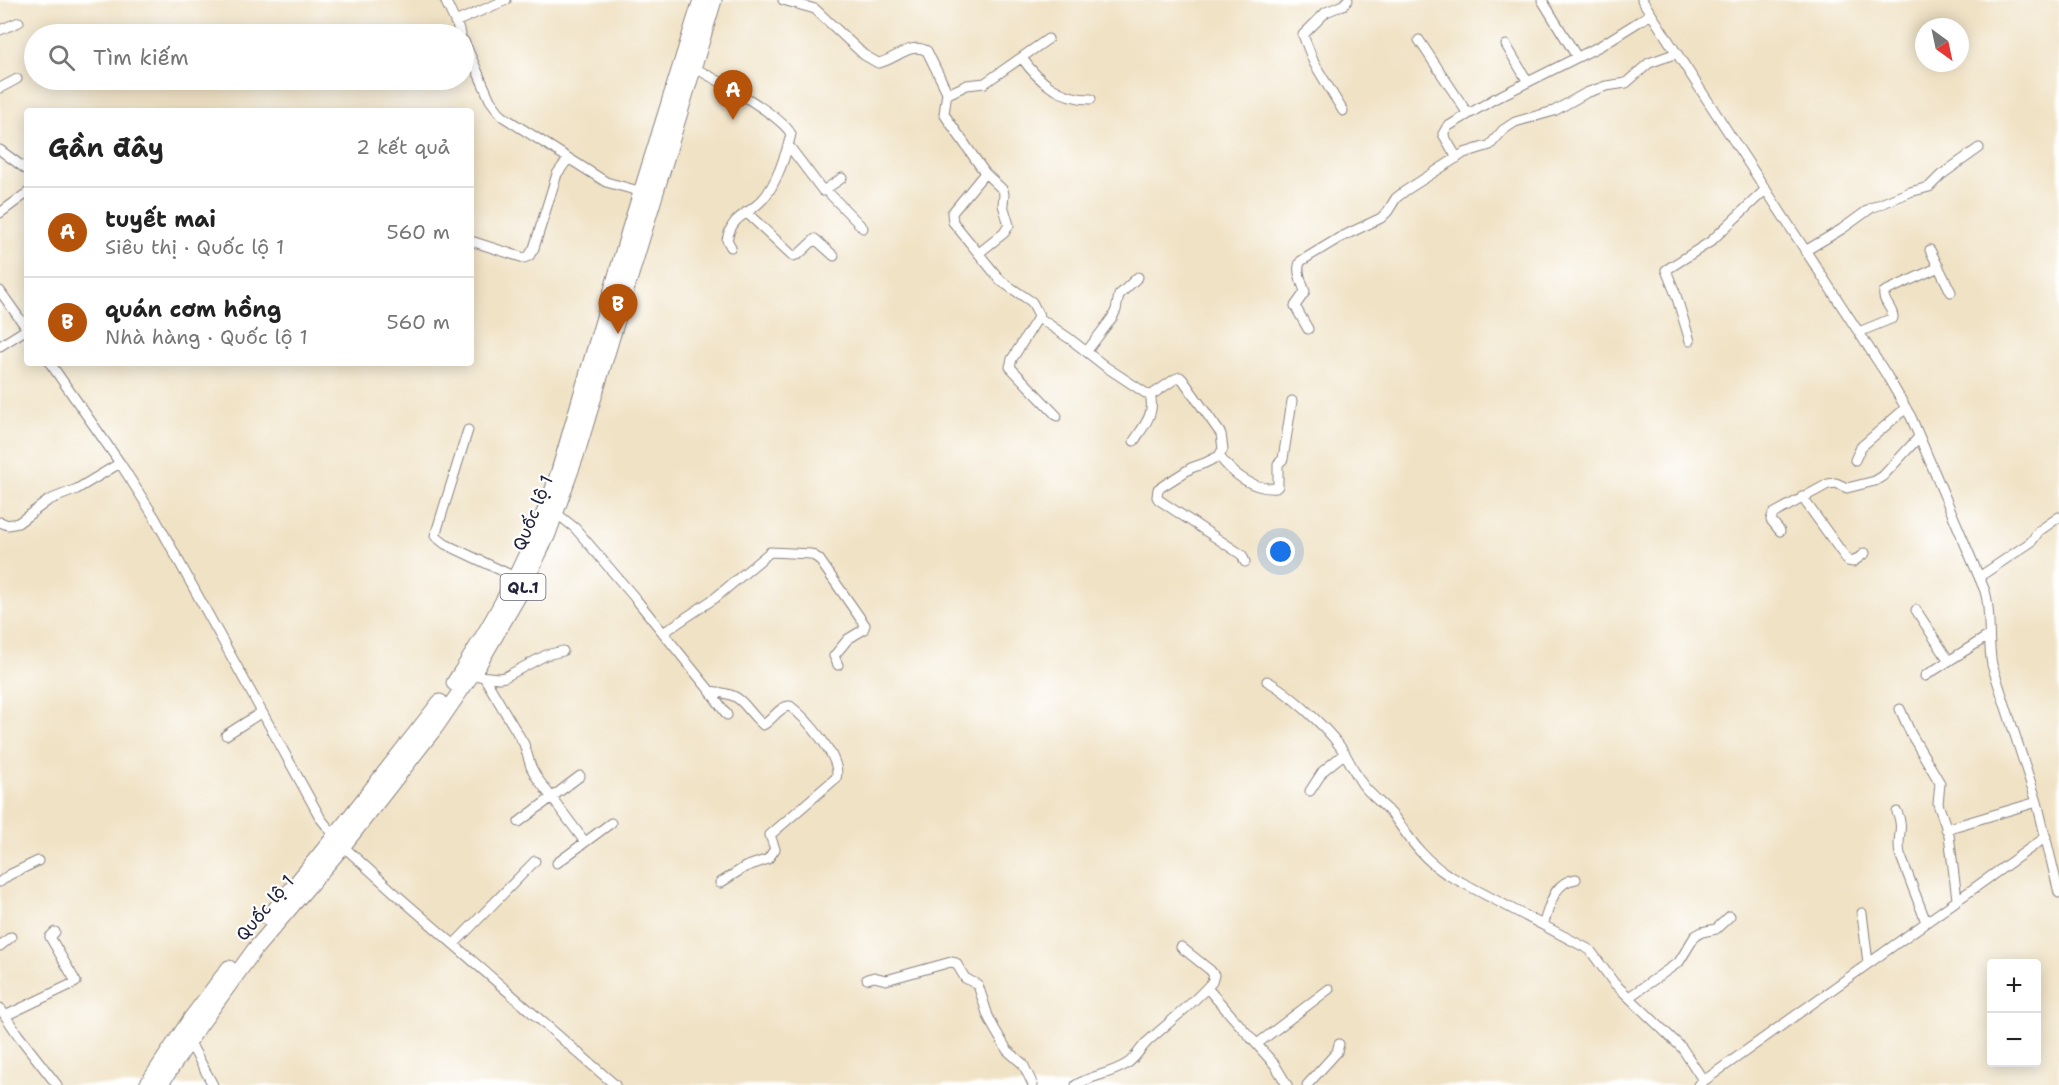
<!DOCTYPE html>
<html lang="vi">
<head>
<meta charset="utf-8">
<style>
	:root { --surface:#fff; --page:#f6f6f6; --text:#222; --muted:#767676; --line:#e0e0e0; --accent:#b45309 }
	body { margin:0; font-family:"Shantell Sans",sans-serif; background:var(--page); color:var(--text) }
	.controls { position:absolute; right:18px; bottom:18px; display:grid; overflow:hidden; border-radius:6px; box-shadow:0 3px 15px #0003 }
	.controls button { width:54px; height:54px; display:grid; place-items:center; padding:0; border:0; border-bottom:2px solid var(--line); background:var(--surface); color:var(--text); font:30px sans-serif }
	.compass { position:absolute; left:1915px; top:18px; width:54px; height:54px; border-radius:50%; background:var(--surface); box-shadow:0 3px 15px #0003; rotate:147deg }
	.you { position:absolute; left:1281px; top:552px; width:21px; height:21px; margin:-15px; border:4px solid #fff; border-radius:50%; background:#1a73e8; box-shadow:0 0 0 9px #1a73e833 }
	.badge { display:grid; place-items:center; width:39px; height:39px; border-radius:50%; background:var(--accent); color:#fff; font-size:20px; font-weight:700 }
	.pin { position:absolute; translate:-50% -50px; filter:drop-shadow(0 2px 3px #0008) }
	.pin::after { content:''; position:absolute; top:32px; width:21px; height:18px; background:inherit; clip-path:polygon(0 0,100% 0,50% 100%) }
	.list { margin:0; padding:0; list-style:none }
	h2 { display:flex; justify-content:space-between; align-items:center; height:78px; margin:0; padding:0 24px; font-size:26px }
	h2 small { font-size:20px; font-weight:400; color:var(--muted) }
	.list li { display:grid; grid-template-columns:39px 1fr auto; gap:18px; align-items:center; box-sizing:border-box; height:90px; padding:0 24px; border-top:2px solid var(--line) }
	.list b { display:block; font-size:22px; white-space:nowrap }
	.list p { margin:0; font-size:20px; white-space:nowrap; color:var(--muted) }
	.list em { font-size:20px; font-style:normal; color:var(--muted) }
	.icon { flex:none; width:33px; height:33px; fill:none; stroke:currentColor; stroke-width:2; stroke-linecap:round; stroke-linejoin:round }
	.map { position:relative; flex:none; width:2059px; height:1085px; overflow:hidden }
	.search { position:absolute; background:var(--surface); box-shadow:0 3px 15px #0003; left:24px; top:24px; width:450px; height:66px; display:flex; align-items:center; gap:15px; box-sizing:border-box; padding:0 21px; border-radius:33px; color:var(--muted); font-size:22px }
	.panel { position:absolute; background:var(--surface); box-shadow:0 3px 15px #0003; left:24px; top:108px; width:450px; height:258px; border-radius:6px }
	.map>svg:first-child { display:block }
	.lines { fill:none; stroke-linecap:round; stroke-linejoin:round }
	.minor-casing { stroke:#898280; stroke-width:11 }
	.trunk-casing { stroke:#898280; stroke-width:17 }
	.minor { stroke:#fff; stroke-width:9 }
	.trunk { stroke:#fff; stroke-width:15 }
	.labels { text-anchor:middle; stroke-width:4.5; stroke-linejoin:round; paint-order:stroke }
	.shield { fill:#fff; stroke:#646476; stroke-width:1.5 }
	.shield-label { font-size:16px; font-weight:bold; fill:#22223b }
	.street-label { font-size:18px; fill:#22223b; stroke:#fff }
</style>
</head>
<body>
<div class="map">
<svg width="2059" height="1085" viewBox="0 0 2059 1085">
	<rect width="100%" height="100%" fill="#fff"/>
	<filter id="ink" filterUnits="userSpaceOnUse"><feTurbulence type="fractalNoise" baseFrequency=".0167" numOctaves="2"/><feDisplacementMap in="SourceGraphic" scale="12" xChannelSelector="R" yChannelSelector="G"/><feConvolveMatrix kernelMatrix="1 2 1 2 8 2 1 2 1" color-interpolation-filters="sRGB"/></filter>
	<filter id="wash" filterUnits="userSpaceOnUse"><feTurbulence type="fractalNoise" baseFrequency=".008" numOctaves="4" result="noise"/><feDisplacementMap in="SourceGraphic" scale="24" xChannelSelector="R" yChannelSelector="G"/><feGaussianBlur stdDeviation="1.35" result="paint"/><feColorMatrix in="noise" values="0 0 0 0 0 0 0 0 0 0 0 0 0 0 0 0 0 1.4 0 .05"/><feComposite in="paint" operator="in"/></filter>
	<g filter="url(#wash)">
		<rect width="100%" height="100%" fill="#f0e2c5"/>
	</g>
	<g filter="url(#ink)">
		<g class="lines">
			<g class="minor-casing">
				<path id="minor" d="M 445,0 L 461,34
					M 783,0 L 815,9 L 864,55 L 878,63 C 894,61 910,41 927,51 L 947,92 L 944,114 L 985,173 L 952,213 L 953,222 L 1001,281 L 1032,302 L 1041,319 L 1070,339 L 1106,367 L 1150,396 L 1175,379 L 1180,377 L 1183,380 L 1221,434 L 1223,449 L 1219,456 L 1205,463 L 1191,468 L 1158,489 L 1157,497 L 1159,500 L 1242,555 L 1245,562
					M 1542,0 L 1577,57
					M 1642,0 L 1886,374 L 1911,417 L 1985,591 C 1992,615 1987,640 1992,665 L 2037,802 L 2059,893
					M 455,22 L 506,0
					M 0,30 L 19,22
					M 1419,40 L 1468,114
					M 464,41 L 490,100 L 502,116 L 606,182 L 646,193
					M 1506,45 L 1528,82
					M 1022,58 C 1039,82 1060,99 1091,99
					M 693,67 C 714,78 781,115 791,134 C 787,152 776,185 763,199 C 747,217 733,213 727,240 L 731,247
					M 0,88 L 17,79
					M 948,94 L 967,85 L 985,83 L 1048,39
					M 1343,111 L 1314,63 L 1303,35 L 1326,12 L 1343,5 L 1348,0
					M 789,146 L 823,191 L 842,178
					M 0,150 L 27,170
					M 1457,158 L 1443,134 L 1447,127 L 1494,99 L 1600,46 L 1651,14
					M 826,190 L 863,228
					M 746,212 L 793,256 L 799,254 L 815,239 L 834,256
					M 0,213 L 27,193
					M 471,241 L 524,258 L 529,256 L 534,248 L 557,174 L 568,159
					M 1930,250 L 1951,292
					M 1805,251 L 1842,229 L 1871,208 L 1910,192 L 1929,187 L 1941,175 L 1979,148
					M 979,253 L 1004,233 L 1009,225 L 1003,205 L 1004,194 L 1003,190 L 985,173
					M 0,291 L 27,329
					M 1039,316 L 1012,359 L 1010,367 L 1057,416
					M 1308,329 L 1295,306 L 1305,292 C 1302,282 1295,269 1301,261 L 1339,238 L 1381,218 L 1388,211 L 1396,198 L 1405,191 L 1464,153 L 1490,145 L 1503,130 L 1515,122 L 1554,111 L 1586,93 L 1606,86 L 1626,83 L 1649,63 L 1677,53
					M 1859,332 L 1893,318 C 1894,309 1882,302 1884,292 L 1939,267
					M 1690,341 L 1676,295 L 1666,270 L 1710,242 L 1765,190
					M 0,346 L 27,329
					M 1087,351 L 1112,318 L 1116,310 L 1119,295 L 1138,277
					M 50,363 L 120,463 L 155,518 L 321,819 L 343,846 L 397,895 L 615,1085
					M 468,430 L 435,536 L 445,544 L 515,577
					M 1134,441 C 1143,427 1156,413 1150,396
					M 1219,456 C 1232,473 1252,490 1276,488 L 1278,486 L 1278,464 L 1283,459 L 1292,401
					M 1855,460 L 1861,447 L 1906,408
					M 1802,497 L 1848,561 L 1853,562 L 1865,553
					M 556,513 L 575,528 L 635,598 L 710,691 C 747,695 739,703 763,725 C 772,721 779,706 790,706 C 805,717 843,759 836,778 L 770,835 L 775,849 L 768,859 L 745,867 L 720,883
					M 0,522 L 8,525 L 18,523 L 49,500 L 77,489 L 120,463
					M 1780,531 L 1771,520 L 1773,514 L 1828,484 L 1836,483 L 1847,488 L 1875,481 L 1883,476 L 1919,437
					M 1979,577 L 2031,542 L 2039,531 L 2059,517
					M 1916,610 L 1949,661
					M 663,633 L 715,598 L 770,552 L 811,554 L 819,559 L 865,625 L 863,630 L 848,639 L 834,656 L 838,665
					M 479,676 L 499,678 L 505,677 L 546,655 L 563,651
					M 1925,676 L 1988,636
					M 484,677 L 524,744 L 531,767 L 537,778 L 585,842
					M 1267,681 C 1288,692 1325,726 1339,745 C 1349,758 1354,773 1363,785 C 1372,797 1386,806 1395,818 C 1412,842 1423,859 1448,875 L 1590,950 L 1614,983 L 1682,1048 L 1703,1080
					M 710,691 L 727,715
					M 1900,709 L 1911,734 L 1940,783 L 1938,804 L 1949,835 L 1957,899
					M 226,735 L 262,712
					M 1310,791 L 1323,771 L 1345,753
					M 1897,812 C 1905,829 1896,837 1900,854 L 1926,922
					M 519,822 L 580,776
					M 1946,829 L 2037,802
					M 557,863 L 611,823
					M 0,882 L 9,875 L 38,861
					M 1862,913 L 1868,963
					M 1543,925 C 1550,906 1553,882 1576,879
					M 454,944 L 535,861
					M 0,946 L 11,937
					M 867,979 L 874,977 L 886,980 L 951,962 L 956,963 L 965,978 L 978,985 L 988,1016 L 994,1028 L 1007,1050 L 1023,1064 L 1033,1085
					M 1207,988 L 1275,1065 L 1287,1085
					M 1629,997 L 1679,962 L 1695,936 L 1702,932 L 1716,929 L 1730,916
					M 0,1008 L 18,1035 L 57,1085
					M 5,1016 L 76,982 L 50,937 L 55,932
					M 189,1041 L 213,1085
					M 1257,1044 L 1329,989
					M 1076,1085 C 1092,1075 1112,1074 1128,1063 C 1136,1057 1140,1049 1147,1042 C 1169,1022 1193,1004 1212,982 L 1214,975 L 1210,970 L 1181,947
					M 1307,1085 L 1337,1052 L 1339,1044
					M 1698,1085 L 2046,837"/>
			</g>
			<g class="trunk-casing">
				<path id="trunk" d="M 454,683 C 499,614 539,540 562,461 L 630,228 L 701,0
					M 268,918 L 335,836 L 440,702
					M 147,1085 L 192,1017 L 229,968
					M 160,1085 L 197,1029 L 255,949 L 343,846 L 435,728 L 479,664 L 520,593 L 548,534 L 576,456 L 714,0"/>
			</g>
			<use href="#minor" class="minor"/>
			<use href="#trunk" class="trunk"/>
		</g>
	</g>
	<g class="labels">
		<rect class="shield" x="500.5" y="574" width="45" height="26" rx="4.5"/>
		<g class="shield-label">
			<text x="523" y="593">QL.1</text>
		</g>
		<g class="street-label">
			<text transform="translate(533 513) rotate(-68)" y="6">Quốc lộ 1</text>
			<text transform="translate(265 908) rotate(-50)" y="6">Quốc lộ 1</text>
		</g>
	</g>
</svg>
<div class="controls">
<button>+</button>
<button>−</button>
</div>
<svg class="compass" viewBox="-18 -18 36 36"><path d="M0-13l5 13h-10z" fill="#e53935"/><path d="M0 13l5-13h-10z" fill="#767676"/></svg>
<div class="you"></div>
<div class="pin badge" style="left:733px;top:120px">A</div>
<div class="pin badge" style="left:618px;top:334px">B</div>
<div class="search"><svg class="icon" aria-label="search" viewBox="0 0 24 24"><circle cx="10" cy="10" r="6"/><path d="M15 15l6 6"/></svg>Tìm kiếm</div>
<section class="panel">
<h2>Gần đây<small>2 kết quả</small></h2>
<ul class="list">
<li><span class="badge">A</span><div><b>tuyết mai</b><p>Siêu thị · Quốc lộ 1</p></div><em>560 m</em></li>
<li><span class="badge">B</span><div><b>quán cơm hồng</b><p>Nhà hàng · Quốc lộ 1</p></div><em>560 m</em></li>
</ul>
</section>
</div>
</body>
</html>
